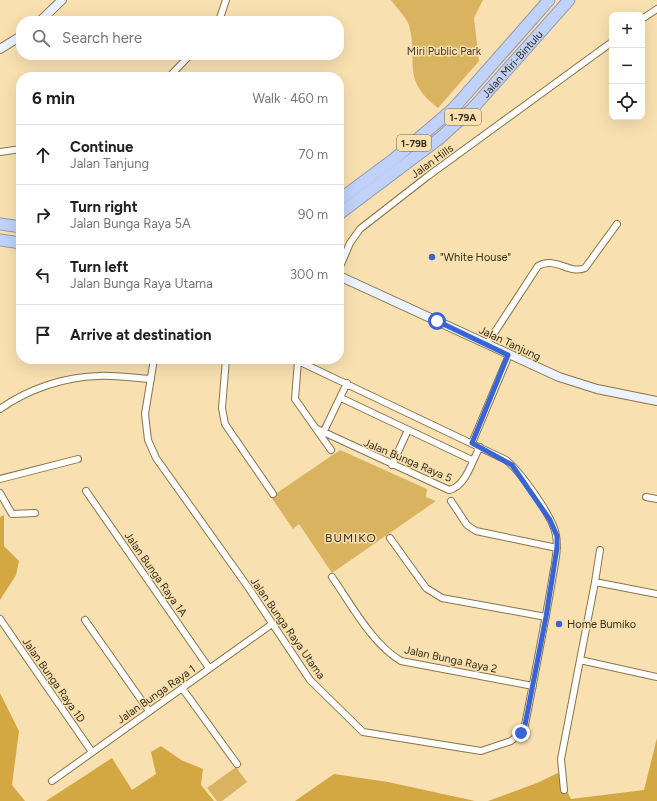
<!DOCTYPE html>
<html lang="en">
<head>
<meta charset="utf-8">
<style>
	:root { --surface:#fff; --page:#f6f6f6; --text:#202124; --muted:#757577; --line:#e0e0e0 }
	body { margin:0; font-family:Figtree,sans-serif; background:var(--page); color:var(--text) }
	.controls { position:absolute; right:12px; top:12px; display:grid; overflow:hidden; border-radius:8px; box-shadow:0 4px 16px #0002 }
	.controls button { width:36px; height:36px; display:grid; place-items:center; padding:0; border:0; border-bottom:1px solid var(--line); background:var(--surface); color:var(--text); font:20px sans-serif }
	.stop { position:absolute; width:12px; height:12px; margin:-9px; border:3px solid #3964d5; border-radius:50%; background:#fff }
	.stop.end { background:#3964d5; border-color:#fff; box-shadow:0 1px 4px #0008 }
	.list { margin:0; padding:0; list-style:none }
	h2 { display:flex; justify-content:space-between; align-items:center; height:52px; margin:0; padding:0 16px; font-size:17px }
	h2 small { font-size:13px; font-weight:400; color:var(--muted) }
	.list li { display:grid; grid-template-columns:26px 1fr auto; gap:12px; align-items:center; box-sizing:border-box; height:60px; padding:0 16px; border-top:1px solid var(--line) }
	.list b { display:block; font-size:15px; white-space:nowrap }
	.list p { margin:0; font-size:13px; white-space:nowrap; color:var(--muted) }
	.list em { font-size:13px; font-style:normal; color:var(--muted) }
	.icon { flex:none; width:22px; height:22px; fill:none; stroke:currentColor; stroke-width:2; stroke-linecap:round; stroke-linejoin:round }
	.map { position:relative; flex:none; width:657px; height:801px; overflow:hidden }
	.search { position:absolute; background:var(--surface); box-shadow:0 4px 16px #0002; left:16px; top:16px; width:328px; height:44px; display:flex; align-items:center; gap:10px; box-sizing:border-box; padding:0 14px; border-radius:16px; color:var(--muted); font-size:15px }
	.panel { position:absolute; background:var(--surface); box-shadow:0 4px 16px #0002; left:16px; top:72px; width:328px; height:292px; border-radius:16px }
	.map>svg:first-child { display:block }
	.green { fill:#d9b35f }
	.forest { fill:#d3a742 }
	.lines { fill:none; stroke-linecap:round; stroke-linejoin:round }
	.street-casing { stroke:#897448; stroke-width:8 }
	.secondary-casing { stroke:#897448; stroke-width:10 }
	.highway-casing { stroke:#9098ac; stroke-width:13 }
	.street { stroke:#fff; stroke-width:6 }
	.secondary { stroke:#ecf2fe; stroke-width:8 }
	.highway { stroke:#c0d2fa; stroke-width:11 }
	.route { stroke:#3964d5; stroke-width:5 }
	.poi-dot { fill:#3964d5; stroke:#f8e0b0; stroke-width:1.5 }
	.labels { text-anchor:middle; stroke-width:3; stroke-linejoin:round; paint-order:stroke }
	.shield { fill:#f8e0b0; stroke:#706347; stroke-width:1 }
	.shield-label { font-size:10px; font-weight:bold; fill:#362d1a }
	.park-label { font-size:11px; fill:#453a24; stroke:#f8e0b0 }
	.street-label { font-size:11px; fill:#362d1a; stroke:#f8e0b0 }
	.poi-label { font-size:11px; fill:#362d1a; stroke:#f8e0b0; text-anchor:start }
	.neighbourhood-label { font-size:12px; letter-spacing:1px; fill:#362d1a; stroke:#f8e0b0 }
</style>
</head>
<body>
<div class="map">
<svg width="657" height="801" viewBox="0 0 657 801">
	<rect width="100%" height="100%" fill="#f8e0b0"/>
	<path class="green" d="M 391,0 L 483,0 L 474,18 L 479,61 L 438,108 C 400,78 419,63 409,25 C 406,17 396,7 391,0 Z
		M 340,450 L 427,489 L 426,497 L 436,501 L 332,573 L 299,524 L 293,529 L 271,497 Z
		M 236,767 L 247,782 L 222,801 L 217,801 L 207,788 Z"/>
	<path class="forest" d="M 4,515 L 4,546 L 19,561 L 16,575 L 0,600 L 0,517 Z
		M 0,693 L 19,731 L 12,785 L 25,801 L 0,801 Z
		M 657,738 L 657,801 L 488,801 L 537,783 L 558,773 L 571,799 L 644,790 Z
		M 161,746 L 181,760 L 203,769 L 201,785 L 214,801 L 46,801 L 112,758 L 132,790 L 156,774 L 151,752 Z
		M 334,774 L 388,782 L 475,801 L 295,801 Z"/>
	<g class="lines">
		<g class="street-casing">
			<path id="street" d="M 642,19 L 657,9
				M 219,21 L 226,0
				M 169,77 L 190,55
				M 0,152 L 21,149
				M 339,269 L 350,243 L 360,229 L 428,176 L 612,42
				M 487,344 L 538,266 C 556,256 569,275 585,268 L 617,224
				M 154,359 L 145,414 L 148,440 L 156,458 L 248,587 L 310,680 L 363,732 L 481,751 L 511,741 L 521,733 L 525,725 C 534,679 543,633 551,587 C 553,571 559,552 556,535 C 553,517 521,472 506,460 L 294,359
				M 226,359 L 222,408 L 225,424 L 273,494
				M 298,361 L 295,399 L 331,450
				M 341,398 L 472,460
				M 0,409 C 28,389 64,377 98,376 C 115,375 133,378 151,379
				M 317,429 L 449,490 C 466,487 472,460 480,447
				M 323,433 L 347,383
				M 472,443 L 509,355
				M 392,465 L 408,430
				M 0,479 L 78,459
				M 86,491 L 209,668
				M 0,493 L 12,514 L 35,513
				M 646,497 L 657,499
				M 451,501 L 467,525 L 476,531 L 557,548
				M 390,538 L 426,588 L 442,598 L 546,617
				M 332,577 C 351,604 372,644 401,661 L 533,686
				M 595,582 L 600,550
				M 0,619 L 92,752
				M 85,620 L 149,711
				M 580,660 L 657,677
				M 182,688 L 237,764
				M 52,781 L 272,624
				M 564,790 L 561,759 L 595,582 L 657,594"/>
		</g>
		<g class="secondary-casing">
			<path id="secondary" d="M 40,21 L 62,0
				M 0,49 L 21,36
				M 339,276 L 559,377 L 597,389 L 657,401"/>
		</g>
		<g class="highway-casing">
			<g id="highway">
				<path d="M 339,200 L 394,159 L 453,109 L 549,0"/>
				<path id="s1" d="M 339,214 L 440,138 L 473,108 L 569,0"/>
				<path d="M 0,224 L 21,227"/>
				<path d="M 0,240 L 21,243"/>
			</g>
		</g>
		<use href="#street" class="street"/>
		<use href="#secondary" class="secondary"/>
		<use href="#highway" class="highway"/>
	</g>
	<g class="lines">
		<path class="route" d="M 437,321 L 508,355 L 472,443 L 512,465 L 550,520 L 557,536 L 557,548 L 546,617 L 525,725 L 521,733"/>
	</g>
	<g class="poi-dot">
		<circle cx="432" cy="257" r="4"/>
		<circle cx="559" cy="624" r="4"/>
	</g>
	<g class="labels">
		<g class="shield">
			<rect x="445" y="109" width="36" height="16" rx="3"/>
			<rect x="397" y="135" width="34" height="16" rx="3"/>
		</g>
		<g class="shield-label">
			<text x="463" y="121">1-79A</text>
			<text x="414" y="147">1-79B</text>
		</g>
		<g class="park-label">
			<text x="444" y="55">Miri Public Park</text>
		</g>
		<g class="street-label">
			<text dy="4" stroke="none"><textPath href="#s1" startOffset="230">Jalan Miri-Bintulu</textPath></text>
			<text transform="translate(432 161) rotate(-36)" y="4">Jalan Hills</text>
			<text transform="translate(510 343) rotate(25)" y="4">Jalan Tanjung</text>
			<text transform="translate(408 460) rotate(23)" y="4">Jalan Bunga Raya 5</text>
			<text transform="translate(156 574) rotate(55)" y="4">Jalan Bunga Raya 1A</text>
			<text transform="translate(288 628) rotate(55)" y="4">Jalan Bunga Raya Utama</text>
			<text transform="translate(451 659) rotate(12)" y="4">Jalan Bunga Raya 2</text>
			<text transform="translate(54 680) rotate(55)" y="4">Jalan Bunga Raya 1D</text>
			<text transform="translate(156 694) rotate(-35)" y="4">Jalan Bunga Raya 1</text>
		</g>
		<g class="poi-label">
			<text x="440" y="261">"White House"</text>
			<text x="567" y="628">Home Bumiko</text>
		</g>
		<g class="neighbourhood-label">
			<text x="351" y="542">BUMIKO</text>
		</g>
	</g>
</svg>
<div class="controls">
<button>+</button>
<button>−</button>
<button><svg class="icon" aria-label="locate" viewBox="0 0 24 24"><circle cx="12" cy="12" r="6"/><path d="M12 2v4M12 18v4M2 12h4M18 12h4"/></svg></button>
</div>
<div class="stop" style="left:437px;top:321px"></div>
<div class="stop end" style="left:521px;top:733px"></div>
<div class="search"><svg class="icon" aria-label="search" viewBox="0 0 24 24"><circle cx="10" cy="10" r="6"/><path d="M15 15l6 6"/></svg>Search here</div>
<section class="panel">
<h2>6 min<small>Walk · 460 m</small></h2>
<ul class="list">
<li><svg class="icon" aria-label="ahead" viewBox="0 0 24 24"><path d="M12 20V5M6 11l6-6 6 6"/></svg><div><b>Continue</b><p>Jalan Tanjung</p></div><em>70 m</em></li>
<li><svg class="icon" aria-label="right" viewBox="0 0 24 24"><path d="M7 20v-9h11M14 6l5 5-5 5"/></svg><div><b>Turn right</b><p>Jalan Bunga Raya 5A</p></div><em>90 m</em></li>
<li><svg class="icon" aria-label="left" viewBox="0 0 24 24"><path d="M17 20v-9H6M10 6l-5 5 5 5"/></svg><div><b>Turn left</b><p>Jalan Bunga Raya Utama</p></div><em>300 m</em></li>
<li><svg class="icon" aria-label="arrive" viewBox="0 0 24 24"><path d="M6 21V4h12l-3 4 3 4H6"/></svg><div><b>Arrive at destination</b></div></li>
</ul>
</section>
</div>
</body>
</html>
